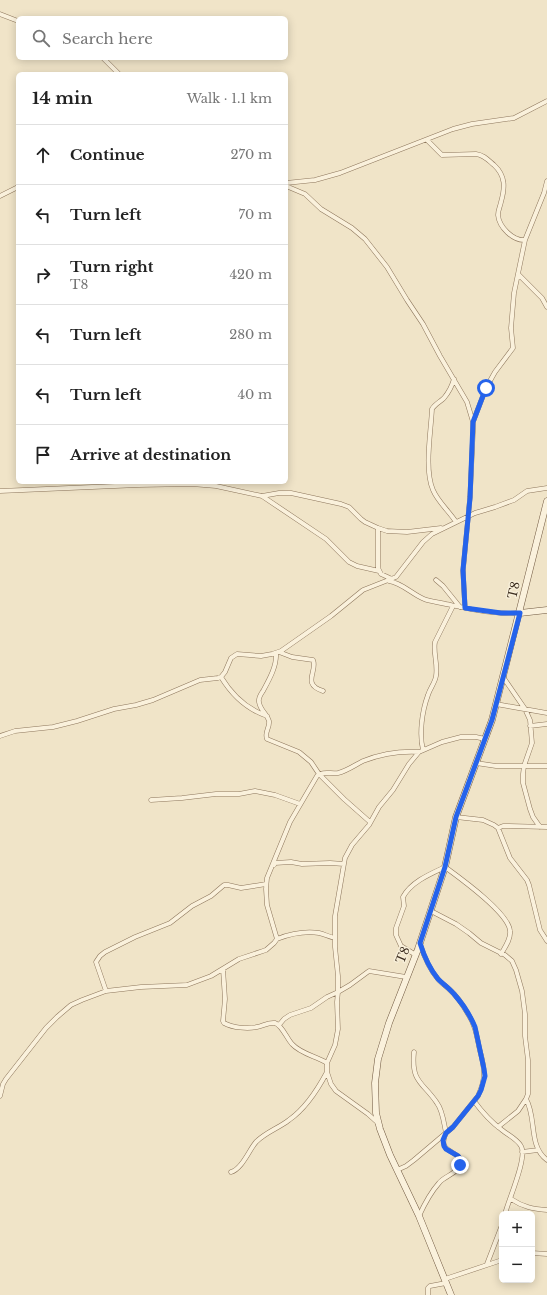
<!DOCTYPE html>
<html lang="en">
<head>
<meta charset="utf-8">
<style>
	:root { --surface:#fff; --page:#f6f6f6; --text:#222; --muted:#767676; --line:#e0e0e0 }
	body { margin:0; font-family:"Libre Baskerville",serif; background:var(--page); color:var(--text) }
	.controls { position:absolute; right:12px; bottom:12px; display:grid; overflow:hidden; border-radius:6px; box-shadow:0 2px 10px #0003 }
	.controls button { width:36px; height:36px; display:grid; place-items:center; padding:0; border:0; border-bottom:1px solid var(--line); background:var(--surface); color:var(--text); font:20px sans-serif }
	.stop { position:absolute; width:12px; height:12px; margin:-9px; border:3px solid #2563eb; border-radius:50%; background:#fff }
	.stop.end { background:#2563eb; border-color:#fff; box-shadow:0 1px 4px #0008 }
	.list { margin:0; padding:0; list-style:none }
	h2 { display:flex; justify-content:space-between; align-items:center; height:52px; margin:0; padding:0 16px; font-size:17px }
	h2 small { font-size:13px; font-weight:400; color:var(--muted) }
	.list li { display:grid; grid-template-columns:26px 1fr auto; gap:12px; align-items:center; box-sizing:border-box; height:60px; padding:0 16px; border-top:1px solid var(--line) }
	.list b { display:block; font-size:15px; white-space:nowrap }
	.list p { margin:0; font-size:13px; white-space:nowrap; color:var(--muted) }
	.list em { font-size:13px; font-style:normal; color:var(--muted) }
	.icon { flex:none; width:22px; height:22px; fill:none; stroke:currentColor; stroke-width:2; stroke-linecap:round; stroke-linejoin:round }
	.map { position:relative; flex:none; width:547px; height:1295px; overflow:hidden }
	.search { position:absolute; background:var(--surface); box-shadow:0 2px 10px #0003; left:16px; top:16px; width:272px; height:44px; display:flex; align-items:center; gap:10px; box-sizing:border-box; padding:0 14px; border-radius:6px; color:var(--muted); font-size:15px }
	.panel { position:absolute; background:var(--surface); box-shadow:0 2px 10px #0003; left:16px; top:72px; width:272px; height:412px; border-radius:6px }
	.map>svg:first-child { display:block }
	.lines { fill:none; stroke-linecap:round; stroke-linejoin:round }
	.street-casing { stroke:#8d765c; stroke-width:5 }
	.secondary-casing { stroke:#6f573f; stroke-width:7 }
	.street { stroke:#faf1dc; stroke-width:4 }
	.secondary { stroke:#faf1dc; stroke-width:6 }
	.route { stroke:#2563eb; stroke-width:5 }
	.labels { text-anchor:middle; stroke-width:3; stroke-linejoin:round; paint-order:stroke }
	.street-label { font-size:12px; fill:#3d2e20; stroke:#f7eed8 }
</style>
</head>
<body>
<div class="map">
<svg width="547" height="1295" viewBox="0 0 547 1295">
	<rect width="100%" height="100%" fill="#f0e4c8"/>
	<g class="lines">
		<g class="street-casing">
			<path id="street" d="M 0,14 L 18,21
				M 103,58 L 119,74
				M 427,140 L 442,155 L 476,154 C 484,155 488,160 494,165 C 506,176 505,188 501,202 C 500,207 498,210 498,215 C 499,227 513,241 525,240
				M 286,183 L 315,180 L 340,173 L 453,129 L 472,124 L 514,118 L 547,101
				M 286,186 L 305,194 L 321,209 L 352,228 L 365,239 L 387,267 L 407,300 L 423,324 L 440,356 L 467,402 L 473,422 L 473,432 L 470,497 L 463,571 L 465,608
				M 0,196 L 18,187
				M 518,274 L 542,298 L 547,307
				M 454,379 C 452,386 449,392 444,398 C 440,402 435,404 432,409 C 431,431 424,470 433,490 C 438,502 449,511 456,522
				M 473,422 L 486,388 L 495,372 L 513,348 L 511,328 L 514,293 L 525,240 L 544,193 L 547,181
				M 0,491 L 138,485 L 192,484 L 216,486 L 262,496 L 279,493 L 291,493 L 341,504 L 349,507 L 361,519 L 365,522 L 378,528 L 387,531 L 407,532 L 441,528
				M 262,496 L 326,539 L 349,562 L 357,566 L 379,571
				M 378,528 L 378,568 L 381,574 L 392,579
				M 436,580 L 443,586 L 460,607
				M 389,581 C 402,583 412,594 424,599 C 431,602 439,602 446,604 C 470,609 495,615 520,613
				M 279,652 L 292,657 L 313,660 C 318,671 301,684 323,691
				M 276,653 C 277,666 269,680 263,691 C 261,694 258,698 259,702 C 260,710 267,714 269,721 C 270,728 264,732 267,739 L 299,752 L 311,762 L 319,774 L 344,799 L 370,822
				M 221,677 C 232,695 246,709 267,716
				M 503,677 L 525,709 L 530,720 L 532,743 L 524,766 L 523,774 L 523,783 L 530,809 L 533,817 L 540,827
				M 496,704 L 547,713
				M 530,726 L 547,724
				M 0,736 L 15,731 L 53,727 L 77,721 L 114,709 L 136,705 L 153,700 L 200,680 L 218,678 L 221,677 L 225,672 L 231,658 L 237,654 L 261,656 L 272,654 L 281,651 L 331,616 L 363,590 L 396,577 L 423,542 L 432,534 L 475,513 L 495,507 L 514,500 L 527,491 L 547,488
				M 423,750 C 419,734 422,711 428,695 C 430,688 435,683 436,676 C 438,664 433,653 435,642 L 453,606
				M 476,763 L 496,766 L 547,766
				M 151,800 L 182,798 L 216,794 L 239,794 L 255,791 L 275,795 L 300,804
				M 456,817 L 483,820 L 494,825 L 498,828 L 510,858 L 527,880 L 529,885 L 540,930 L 547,941
				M 498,828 L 503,826 L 509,826 L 547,827
				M 274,865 L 275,863 L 291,862 L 302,864 L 330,863 L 344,864
				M 431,911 L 456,924 L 469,933 L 481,943 L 505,955 L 512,961 L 516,970 L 522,991 L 525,1014 L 525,1036 L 528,1060 L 528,1094 L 526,1099 L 518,1111 L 498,1127
				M 277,939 C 290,934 305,931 319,933 C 324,934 329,937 335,938
				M 416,955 L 401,946 L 396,935 L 396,928 L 404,906 L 403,897 C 411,882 430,874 445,867 C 460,878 509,913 510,931 C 511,939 505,947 501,954
				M 223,969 L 225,999 L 223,1021 L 224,1023 C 233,1028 248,1029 257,1027 C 263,1026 268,1022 275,1023 C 282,1025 287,1039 292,1044 C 301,1054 316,1056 327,1063
				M 106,991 L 96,962 L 100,956 L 105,952 L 135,937 L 170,923 L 192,906 L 211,896 L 224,885 L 228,885 L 241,888 L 266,884
				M 279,1025 L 284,1019 L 290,1015 L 311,1008 L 327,997 L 338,992 L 350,985 L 369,971 L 406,977
				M 414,1052 C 411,1083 423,1082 437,1103 C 443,1111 444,1124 446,1133 C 435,1156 465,1149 460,1165 C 457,1174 444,1176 439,1183 C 431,1192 424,1205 419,1216
				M 0,1096 L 3,1084 L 6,1079 L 46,1028 L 57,1017 L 71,1005 L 82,1000 L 106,991 L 141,987 L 187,985 L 211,976 L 239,959 L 266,950 L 274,943 L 277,939 L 267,905 L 266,889 L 267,878 L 290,822 L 317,776 C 322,771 331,774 338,773 C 347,771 355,765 363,761 C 381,754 400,751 419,752
				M 526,1099 C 537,1118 528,1146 547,1160
				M 474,1101 C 482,1112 491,1122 502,1130 C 508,1135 517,1139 521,1146 C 528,1157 508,1201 505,1214
				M 378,1123 L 368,1114 L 336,1091 L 331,1084 L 327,1072 L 327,1063 L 335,1045 L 338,1029 L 337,1002 L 338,992 L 338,976 L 335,947 L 335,916 L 345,858 L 352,845 L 369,825 L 379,807 L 393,790 L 409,764 L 419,752 L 442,742 L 461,737 L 476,737 L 485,739
				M 522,1152 L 538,1150
				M 397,1170 L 406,1166 L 414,1160 L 453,1127 L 478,1096 C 486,1079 485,1069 480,1051 C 477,1038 476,1026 468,1014 C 463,1005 457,996 449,989 C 446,986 441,983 438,979 C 429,969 424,956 420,944
				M 231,1172 C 242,1169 249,1150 256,1142 C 266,1132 279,1128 289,1120 C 305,1109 318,1089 327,1072
				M 511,1199 C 523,1207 533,1209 547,1210
				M 532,1253 L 547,1254
				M 487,1264 L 502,1225
				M 445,1279 L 502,1260
				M 428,1295 L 428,1288 L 430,1286 L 446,1283"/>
		</g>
		<g class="secondary-casing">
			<path id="secondary" d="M 520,613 L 547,610
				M 451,1295 L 419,1216 L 390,1155 L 380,1129 L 376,1113 L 375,1083 L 378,1059 L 389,1023 L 418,949 L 445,867 L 456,817 L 492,720 L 547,501"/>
		</g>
		<use href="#street" class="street"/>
		<use href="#secondary" class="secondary"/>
	</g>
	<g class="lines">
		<path class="route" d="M 460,1165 L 460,1159 L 458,1156 L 446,1149 L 444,1146 L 443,1140 L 446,1133 L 453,1127 L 478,1096 L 481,1090 L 485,1076 L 484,1069 L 475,1027 C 470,1015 463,1004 454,994 C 449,988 443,984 438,979 C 429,968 424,956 420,943 L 445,867 L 456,817 L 492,720 L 520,613 L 501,613 L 465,608 L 463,570 L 470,498 L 473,422 L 486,388"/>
	</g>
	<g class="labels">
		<g class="street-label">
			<text transform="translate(514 590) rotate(-77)" y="4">T8</text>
			<text transform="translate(403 955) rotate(-68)" y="4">T8</text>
		</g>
	</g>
</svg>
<div class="controls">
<button>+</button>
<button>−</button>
</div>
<div class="stop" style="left:486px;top:388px"></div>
<div class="stop end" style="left:460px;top:1165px"></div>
<div class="search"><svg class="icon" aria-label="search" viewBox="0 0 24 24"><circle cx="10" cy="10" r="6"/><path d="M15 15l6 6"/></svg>Search here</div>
<section class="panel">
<h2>14 min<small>Walk · 1.1 km</small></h2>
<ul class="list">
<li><svg class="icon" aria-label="ahead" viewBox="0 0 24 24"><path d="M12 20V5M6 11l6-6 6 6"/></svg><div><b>Continue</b></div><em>270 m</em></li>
<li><svg class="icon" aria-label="left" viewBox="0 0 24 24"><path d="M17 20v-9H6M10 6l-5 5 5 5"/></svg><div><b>Turn left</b></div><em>70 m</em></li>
<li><svg class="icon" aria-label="right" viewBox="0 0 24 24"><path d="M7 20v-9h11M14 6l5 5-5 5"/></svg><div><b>Turn right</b><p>T8</p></div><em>420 m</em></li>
<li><svg class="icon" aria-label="left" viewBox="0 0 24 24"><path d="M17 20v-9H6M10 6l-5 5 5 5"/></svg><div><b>Turn left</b></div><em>280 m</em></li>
<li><svg class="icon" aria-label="left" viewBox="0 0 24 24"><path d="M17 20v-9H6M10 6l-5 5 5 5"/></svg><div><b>Turn left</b></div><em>40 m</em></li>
<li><svg class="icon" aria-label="arrive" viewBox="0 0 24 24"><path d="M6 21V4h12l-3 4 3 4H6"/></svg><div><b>Arrive at destination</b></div></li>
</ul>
</section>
</div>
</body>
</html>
